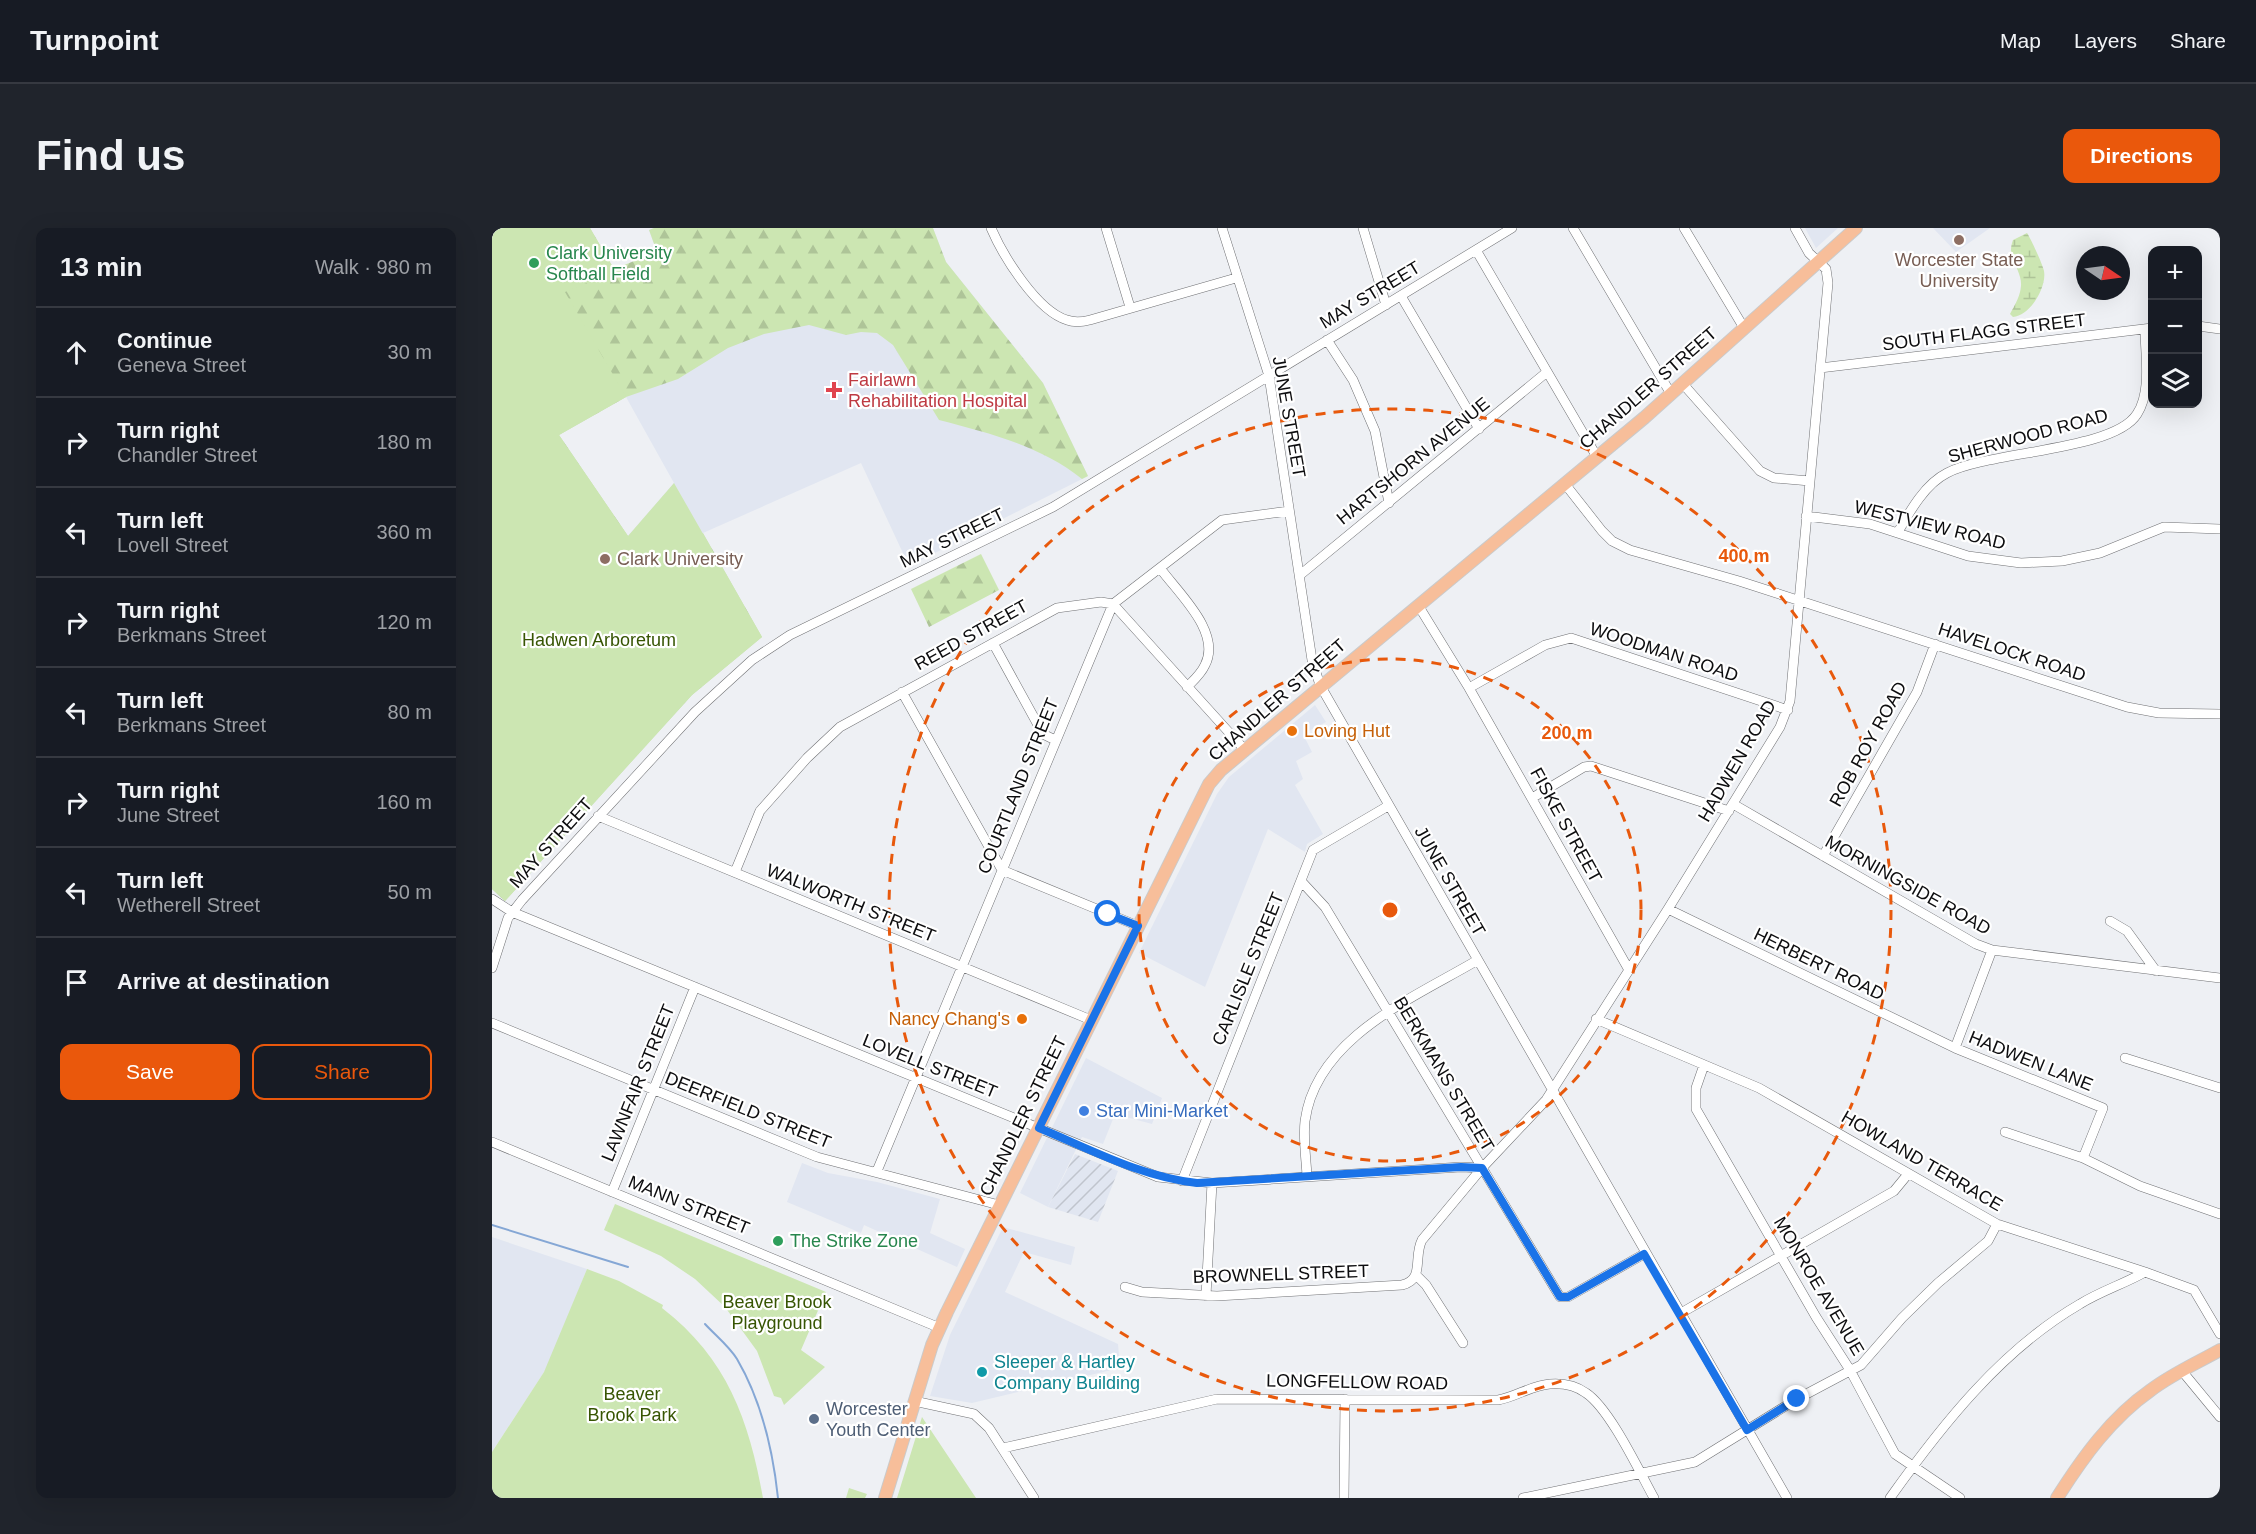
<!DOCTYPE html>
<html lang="en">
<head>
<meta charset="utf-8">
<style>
	:root { --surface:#171b24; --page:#20242c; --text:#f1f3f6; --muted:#9ea1a6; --line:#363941; --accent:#ea580c }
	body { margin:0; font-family:Arial,sans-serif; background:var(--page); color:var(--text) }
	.controls { position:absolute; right:18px; top:18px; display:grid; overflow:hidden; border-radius:12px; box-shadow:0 6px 24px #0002 }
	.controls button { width:54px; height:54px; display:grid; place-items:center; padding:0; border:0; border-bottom:2px solid var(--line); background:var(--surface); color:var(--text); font:30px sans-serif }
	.compass { position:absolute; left:1584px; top:18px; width:54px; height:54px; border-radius:50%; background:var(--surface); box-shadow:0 6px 24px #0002; rotate:103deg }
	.stop { position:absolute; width:18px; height:18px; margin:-14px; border:4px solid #1a73e8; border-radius:50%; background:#fff }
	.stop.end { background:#1a73e8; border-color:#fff; box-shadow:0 2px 6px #0008 }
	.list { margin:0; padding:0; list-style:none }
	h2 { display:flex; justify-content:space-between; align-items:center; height:78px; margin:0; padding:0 24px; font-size:26px }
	h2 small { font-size:20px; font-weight:400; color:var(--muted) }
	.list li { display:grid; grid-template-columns:39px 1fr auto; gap:18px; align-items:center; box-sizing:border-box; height:90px; padding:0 24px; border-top:2px solid var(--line) }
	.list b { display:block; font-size:22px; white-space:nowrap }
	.list p { margin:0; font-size:20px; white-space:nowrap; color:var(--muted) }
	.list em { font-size:20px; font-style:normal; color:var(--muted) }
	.actions { display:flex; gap:12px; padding:18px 24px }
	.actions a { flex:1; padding:14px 0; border:2px solid var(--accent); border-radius:12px; text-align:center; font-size:21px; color:var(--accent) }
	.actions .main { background:var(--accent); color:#fff }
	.icon { flex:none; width:33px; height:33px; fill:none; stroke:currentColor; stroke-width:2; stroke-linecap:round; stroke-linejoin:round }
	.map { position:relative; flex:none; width:1728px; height:1270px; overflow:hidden; border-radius:12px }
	header { display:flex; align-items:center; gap:36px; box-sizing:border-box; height:84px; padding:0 30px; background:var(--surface); border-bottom:2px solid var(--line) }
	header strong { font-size:28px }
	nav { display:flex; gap:33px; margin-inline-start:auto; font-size:21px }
	.intro { display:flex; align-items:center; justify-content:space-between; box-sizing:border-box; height:144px; padding:0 36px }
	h1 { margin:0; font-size:42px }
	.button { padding:15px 27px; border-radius:12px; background:var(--accent); color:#fff; font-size:21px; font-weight:700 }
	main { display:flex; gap:36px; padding:0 36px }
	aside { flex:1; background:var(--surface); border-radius:12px; box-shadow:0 6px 24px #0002 }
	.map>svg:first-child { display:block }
	.built { fill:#e1e6f1; fill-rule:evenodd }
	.industrial { fill:url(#industrial-furrows) }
	.forest { fill:url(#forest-firs) }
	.wetland { fill:url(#wetland-marsh) }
	.green { fill:#cce6b2 }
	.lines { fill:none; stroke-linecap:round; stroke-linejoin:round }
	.stream { stroke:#85a7d5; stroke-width:2 }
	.minor-casing { stroke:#707174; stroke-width:10 }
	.major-casing { stroke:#cacaca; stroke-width:14 }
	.minor { stroke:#fff; stroke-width:9 }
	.major { stroke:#f7be9a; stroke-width:12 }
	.route { stroke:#1a73e8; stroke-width:8 }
	.ring { fill:none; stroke:#e8590c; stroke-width:3; stroke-dasharray:10 8 }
	.education-dot { fill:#8d6e63; stroke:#fff; stroke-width:2 }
	.leisure-dot { fill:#2e9e5b; stroke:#fff; stroke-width:2 }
	.health-dot { fill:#e0444e; stroke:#fff; stroke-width:2 }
	.food-dot { fill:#e8710a; stroke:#fff; stroke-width:2 }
	.shop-dot { fill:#3f7fe0; stroke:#fff; stroke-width:2 }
	.culture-dot { fill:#0f9aa8; stroke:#fff; stroke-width:2 }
	.service-dot { fill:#5c6f8a; stroke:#fff; stroke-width:2 }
	.labels { text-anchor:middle; stroke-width:4.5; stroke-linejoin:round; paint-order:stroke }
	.leisure-label { font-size:18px; fill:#27864d; stroke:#fff; text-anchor:start }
	.education-label { font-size:18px; fill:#785e54; stroke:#fff }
	.street-label { font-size:18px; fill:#0d0d0f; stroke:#fff }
	.health-label { font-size:18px; fill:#be3a42; stroke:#fff; text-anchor:start }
	.park-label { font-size:18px; fill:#375503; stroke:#fff }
	.food-label { font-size:18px; fill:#c56008; stroke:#fff; text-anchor:start }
	.shop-label { font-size:18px; fill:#366cbe; stroke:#fff; text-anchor:start }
	.culture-label { font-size:18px; fill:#0d838f; stroke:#fff; text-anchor:start }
	.service-label { font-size:18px; fill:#4e5e75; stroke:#fff; text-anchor:start }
	.centre { fill:#e8590c; stroke:#fff; stroke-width:3 }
	.ring-label { font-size:18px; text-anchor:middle; font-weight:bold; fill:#e8590c; stroke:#fff; stroke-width:4.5; stroke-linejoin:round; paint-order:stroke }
</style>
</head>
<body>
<header>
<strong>Turnpoint</strong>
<nav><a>Map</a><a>Layers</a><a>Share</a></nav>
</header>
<div class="intro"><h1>Find us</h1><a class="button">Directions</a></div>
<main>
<aside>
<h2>13 min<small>Walk · 980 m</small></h2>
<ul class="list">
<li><svg class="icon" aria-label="ahead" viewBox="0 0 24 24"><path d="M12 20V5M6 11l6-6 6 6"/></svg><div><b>Continue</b><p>Geneva Street</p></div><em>30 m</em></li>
<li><svg class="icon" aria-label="right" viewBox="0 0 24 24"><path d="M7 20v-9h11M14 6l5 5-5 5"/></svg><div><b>Turn right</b><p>Chandler Street</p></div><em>180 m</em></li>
<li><svg class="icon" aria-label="left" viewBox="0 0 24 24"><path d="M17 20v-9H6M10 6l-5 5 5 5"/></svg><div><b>Turn left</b><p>Lovell Street</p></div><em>360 m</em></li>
<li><svg class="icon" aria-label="right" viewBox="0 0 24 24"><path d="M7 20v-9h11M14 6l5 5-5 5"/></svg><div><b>Turn right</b><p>Berkmans Street</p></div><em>120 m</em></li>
<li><svg class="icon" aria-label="left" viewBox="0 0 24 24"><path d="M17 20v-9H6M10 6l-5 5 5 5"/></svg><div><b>Turn left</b><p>Berkmans Street</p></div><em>80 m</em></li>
<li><svg class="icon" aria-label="right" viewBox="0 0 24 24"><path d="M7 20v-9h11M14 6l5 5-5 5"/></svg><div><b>Turn right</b><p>June Street</p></div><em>160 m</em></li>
<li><svg class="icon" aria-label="left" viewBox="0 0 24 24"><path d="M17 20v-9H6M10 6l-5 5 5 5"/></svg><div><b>Turn left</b><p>Wetherell Street</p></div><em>50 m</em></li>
<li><svg class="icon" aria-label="arrive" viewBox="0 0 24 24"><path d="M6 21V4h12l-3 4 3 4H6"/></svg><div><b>Arrive at destination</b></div></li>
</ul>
<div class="actions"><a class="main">Save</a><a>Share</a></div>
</aside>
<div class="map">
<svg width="1728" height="1270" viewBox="0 0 1728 1270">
	<defs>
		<pattern id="industrial-furrows" width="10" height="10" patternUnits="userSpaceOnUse" patternTransform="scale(1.5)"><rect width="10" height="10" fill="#e1e6f1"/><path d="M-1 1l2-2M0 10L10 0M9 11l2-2" fill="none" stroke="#c0c4cd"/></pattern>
		<pattern id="forest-firs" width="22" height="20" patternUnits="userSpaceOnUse" patternTransform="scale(1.5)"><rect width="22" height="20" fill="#cce6b2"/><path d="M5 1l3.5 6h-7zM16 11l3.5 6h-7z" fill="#aec498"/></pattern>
		<pattern id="wetland-marsh" width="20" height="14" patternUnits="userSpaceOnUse" patternTransform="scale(1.5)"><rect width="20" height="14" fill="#cce6b2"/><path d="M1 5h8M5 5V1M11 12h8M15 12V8" fill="none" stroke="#aec498"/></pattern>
	</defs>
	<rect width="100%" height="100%" fill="#eef0f4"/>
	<path class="built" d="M 0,0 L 98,0 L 123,43 L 165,24 L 157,2 L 162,0 L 441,0 L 454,34 L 551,155 L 596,248 L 417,338 L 369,235 L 211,305 L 270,409 L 200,467 L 13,673 L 0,661 ZM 134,169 L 182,255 L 136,308 L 67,207 Z
		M 1313,0 L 1346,0 L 1324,20 Z
		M 1441,0 L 1498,0 L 1464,24 Z
		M 823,477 L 834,494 L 811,506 L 820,524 L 804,533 L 811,551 L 803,557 L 831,606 L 815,616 L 813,624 L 776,601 L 713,759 L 647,725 L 725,566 L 737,549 Z
		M 594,830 L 670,870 L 660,896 L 623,886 L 611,916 L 590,909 L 556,979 L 528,965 Z
		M 310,935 L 336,945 L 385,954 L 448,971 L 438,1005 L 473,1021 L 465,1039 L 372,997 L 369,1005 L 295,974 Z
		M 511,999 L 583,1019 L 579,1037 L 532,1024 L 513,1064 L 626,1116 L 628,1140 L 480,1175 L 438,1168 L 458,1107 Z
		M 0,1009 L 95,1041 L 56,1138 L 0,1224 Z"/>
	<path class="industrial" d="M 583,926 L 626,943 L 606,994 L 556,979 Z"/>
	<path class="forest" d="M 98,0 L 122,41 L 165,24 L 157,2 L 162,0 L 441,0 L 454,34 L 551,155 L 596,248 L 590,251 C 549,218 497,205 447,192 L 401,117 L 385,105 L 369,104 L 354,107 L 317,97 L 272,106 L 236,120 L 186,151 L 134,169 L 67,207 L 136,308 L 211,305 L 270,409 L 200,467 L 13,673 L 0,661 L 0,68 Z
		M 489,326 L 507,362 L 437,399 L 419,361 Z"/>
	<path class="wetland" d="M 1535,5 C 1538,9 1551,37 1552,43 C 1555,59 1538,88 1521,89 L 1518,86 C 1524,75 1532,62 1528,49 C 1524,34 1515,28 1521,12 Z"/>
	<path class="green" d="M 0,0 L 98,0 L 123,43 L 73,64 L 134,169 L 67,207 L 136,308 L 182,255 L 270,409 L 200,467 L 13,673 L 0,661 Z
		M 123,976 L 334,1064 L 309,1122 L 333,1139 L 292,1177 L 289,1170 L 282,1168 L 265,1123 L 233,1079 L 203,1051 L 169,1028 L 112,1002 Z
		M 95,1041 L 127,1053 L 171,1077 L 170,1080 C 235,1130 257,1192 271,1270 L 0,1270 L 0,1224 L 52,1144 Z
		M 430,1189 L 484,1270 L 405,1270 Z
		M 357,1260 L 375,1266 L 373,1270 L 354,1270 Z"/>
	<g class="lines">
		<path class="stream" d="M 0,997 L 136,1039
			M 213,1096 C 223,1107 237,1118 245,1131 C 269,1172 281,1223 286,1270"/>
		<g class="minor-casing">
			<path id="minor" d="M 499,0 C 511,28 545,83 575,92 C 583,95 590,94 598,92 L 744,50
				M 614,0 L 638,79
				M 730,0 L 777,148 L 820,432 L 828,457 L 1295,1270
				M 871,0 L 894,77
				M 1081,0 L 1179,166
				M 1192,0 L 1252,100
				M 984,22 L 1105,229
				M 909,68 L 987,201
				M 1706,98 L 1728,101
				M 835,112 L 861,152 L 883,203 L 897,275
				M 1328,140 L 1660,100
				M 1191,156 L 1268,243 L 1282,250 L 1318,253
				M 1073,256 L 1110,303 L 1120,313 L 1138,322 L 1247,353 L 1635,479 L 1667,485 L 1728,486
				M 1314,288 L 1378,296 L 1476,328 L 1529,335 L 1570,333 L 1608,325 L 1672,299 L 1728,301
				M 1406,304 C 1418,283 1433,256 1455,245 C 1497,223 1622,223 1645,186 C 1660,163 1653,127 1653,101
				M 668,340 C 686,365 730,404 713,437 C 709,446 702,452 695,459
				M 808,347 L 1055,144
				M 926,377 L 977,460 L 1137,742
				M 501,415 L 551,506 L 563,512
				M 977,460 L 1053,417 L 1079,410 L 1296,482
				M 410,464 L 510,642 L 646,698
				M 1040,570 L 1092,539 L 1099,538 L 1237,583
				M 1241,576 L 1484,716 L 1500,722 L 1728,750
				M 106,588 L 599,792
				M 1331,628 L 1425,464 L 1443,416
				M 243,644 L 268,583 L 315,530 L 348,499 L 565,380 L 609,374 L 621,376 L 752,521
				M 809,653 L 833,679 L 1068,1069 L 1076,1069 L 1152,1026
				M 0,671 L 20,684 L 666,949 L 720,955 L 969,939 L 990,940
				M 1176,681 L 1463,820
				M 1618,693 L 1635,703 L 1664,743
				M 1500,722 L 1463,820 L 1611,880 L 1591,930 L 1648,958 L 1728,986
				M 0,740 L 16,690 L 30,672 L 203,484 L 260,432 L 298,407 L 561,279 L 1020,0
				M 1104,791 L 1267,860 L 1505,996 L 1653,1044 L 1702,1062 L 1728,1106
				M 0,795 L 325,929 L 507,977
				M 1633,830 L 1728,860
				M 1212,837 L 1204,860 L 1204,881 L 1324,1089 L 1358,1142 L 1403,1226 L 1468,1270
				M 1513,904 L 1591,930
				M 0,914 L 448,1100
				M 385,943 L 621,376 L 730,292 L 797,283
				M 815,948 C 814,929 811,911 813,893 C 824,810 921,770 984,733
				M 690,953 L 821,622 L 896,578
				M 120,964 L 203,759
				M 925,1048 L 934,1057 L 971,1115
				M 633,1059 L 650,1064 L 725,1068 L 910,1057 C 933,1052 921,1029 930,1012 L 990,940 L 1054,872 L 1176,681 L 1288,499 L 1298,473 L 1336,55 L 1334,41 L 1317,25 L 1303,0
				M 714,1068 L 720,955
				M 1189,1085 L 1402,963 L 1416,946
				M 1690,1143 L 1728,1189
				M 422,1173 L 482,1186 L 497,1200 L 542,1270
				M 511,1220 L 725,1171 L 1006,1172 C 1024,1169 1040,1157 1058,1156 C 1071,1155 1083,1157 1094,1165 C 1118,1181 1147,1243 1162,1270
				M 852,1270 L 853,1171
				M 1031,1270 L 1203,1234 L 1305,1171 L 1369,1137 L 1410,1090 L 1446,1055 L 1496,1013 L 1505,996
				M 1398,1270 C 1450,1197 1509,1122 1588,1076 C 1609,1063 1632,1056 1653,1044"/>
		</g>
		<g class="major-casing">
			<path id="major" d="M 393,1270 L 440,1117 L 455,1084 L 717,556 L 729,542 L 1152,190 L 1364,0
				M 1565,1270 C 1591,1229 1619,1190 1659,1162 C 1680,1146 1705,1135 1728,1122"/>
		</g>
		<use href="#minor" class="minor"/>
		<use href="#major" class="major"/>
	</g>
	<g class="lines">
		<path class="route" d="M 616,686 L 646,698 L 547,900 C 598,921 649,949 705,955 L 969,939 L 990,940 L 1068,1069 L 1076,1069 L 1152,1026 L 1255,1202 L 1305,1171"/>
	</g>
	<g class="ring">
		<circle cx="898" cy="682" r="251"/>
		<circle cx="898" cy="682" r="501"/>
	</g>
	<g class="education-dot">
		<circle cx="1467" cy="12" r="6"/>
		<circle cx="113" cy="331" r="6"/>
	</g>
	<g class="leisure-dot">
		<circle cx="42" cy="35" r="6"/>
		<circle cx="286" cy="1013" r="6"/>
	</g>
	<path class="health-dot" d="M339 153h6v6h6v6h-6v6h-6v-6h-6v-6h6z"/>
	<g class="food-dot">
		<circle cx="800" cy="503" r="6"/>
		<circle cx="530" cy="791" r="6"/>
	</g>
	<circle class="shop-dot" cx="592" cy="883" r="6"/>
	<circle class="culture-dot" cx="490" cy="1144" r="6"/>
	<circle class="service-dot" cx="322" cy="1191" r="6"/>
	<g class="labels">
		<g class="leisure-label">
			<text x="54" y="31">Clark University<tspan x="54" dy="21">Softball Field</tspan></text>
			<text x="298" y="1019">The Strike Zone</text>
		</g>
		<g class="education-label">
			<text x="1467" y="38">Worcester State<tspan x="1467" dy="21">University</tspan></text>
			<text x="125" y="337" text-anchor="start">Clark University</text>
		</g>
		<g class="street-label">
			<text transform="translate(878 67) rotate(-31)" y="6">MAY STREET</text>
			<text transform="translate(1492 104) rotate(-7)" y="6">SOUTH FLAGG STREET</text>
			<text transform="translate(1156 160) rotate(-41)" y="6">CHANDLER STREET</text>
			<text transform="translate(797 189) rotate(80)" y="6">JUNE STREET</text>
			<text transform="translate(1536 208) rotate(-15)" y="6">SHERWOOD ROAD</text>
			<text transform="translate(921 233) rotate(-39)" y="6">HARTSHORN AVENUE</text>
			<text transform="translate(1438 297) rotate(14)" y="6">WESTVIEW ROAD</text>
			<text transform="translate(460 310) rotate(-26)" y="6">MAY STREET</text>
			<text transform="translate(479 407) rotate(-29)" y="6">REED STREET</text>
			<text transform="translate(1172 424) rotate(18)" y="6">WOODMAN ROAD</text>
			<text transform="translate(1520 424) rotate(18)" y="6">HAVELOCK ROAD</text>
			<text transform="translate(785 472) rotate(-41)" y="6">CHANDLER STREET</text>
			<text transform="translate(1376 516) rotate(-61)" y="6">ROB ROY ROAD</text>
			<text transform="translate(1245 533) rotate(-60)" y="6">HADWEN ROAD</text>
			<text transform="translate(526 558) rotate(-68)" y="6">COURTLAND STREET</text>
			<text transform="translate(1074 597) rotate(61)" y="6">FISKE STREET</text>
			<text transform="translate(59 615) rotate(-48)" y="6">MAY STREET</text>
			<text transform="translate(958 653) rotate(60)" y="6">JUNE STREET</text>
			<text transform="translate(1416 657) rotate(29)" y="6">MORNINGSIDE ROAD</text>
			<text transform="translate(359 675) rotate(22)" y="6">WALWORTH STREET</text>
			<text transform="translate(1327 736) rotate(26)" y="6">HERBERT ROAD</text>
			<text transform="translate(756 741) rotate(-68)" y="6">CARLISLE STREET</text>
			<text transform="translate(1539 833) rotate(22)" y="6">HADWEN LANE</text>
			<text transform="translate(438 838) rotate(22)" y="6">LOVELL STREET</text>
			<text transform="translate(952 846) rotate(59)" y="6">BERKMANS STREET</text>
			<text transform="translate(146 855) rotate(-68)" y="6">LAWNFAIR STREET</text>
			<text transform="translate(256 882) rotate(22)" y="6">DEERFIELD STREET</text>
			<text transform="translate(531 888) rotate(-64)" y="6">CHANDLER STREET</text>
			<text transform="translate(1430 933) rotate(30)" y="6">HOWLAND TERRACE</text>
			<text transform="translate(197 977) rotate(22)" y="6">MANN STREET</text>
			<text transform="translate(789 1046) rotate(-2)" y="6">BROWNELL STREET</text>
			<text transform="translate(1327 1058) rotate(59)" y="6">MONROE AVENUE</text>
			<text transform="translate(865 1154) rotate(1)" y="6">LONGFELLOW ROAD</text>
		</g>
		<g class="health-label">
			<text x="356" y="158">Fairlawn<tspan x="356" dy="21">Rehabilitation Hospital</tspan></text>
		</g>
		<g class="park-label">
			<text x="107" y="418">Hadwen Arboretum</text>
			<text x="285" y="1080">Beaver Brook<tspan x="285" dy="21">Playground</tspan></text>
			<text x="140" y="1172">Beaver<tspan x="140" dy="21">Brook Park</tspan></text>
		</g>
		<g class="food-label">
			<text x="812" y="509">Loving Hut</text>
			<text x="518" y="797" text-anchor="end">Nancy Chang's</text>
		</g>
		<g class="shop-label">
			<text x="604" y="889">Star Mini-Market</text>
		</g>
		<g class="culture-label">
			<text x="502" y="1140">Sleeper &amp; Hartley<tspan x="502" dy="21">Company Building</tspan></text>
		</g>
		<g class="service-label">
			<text x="334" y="1187">Worcester<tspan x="334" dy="21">Youth Center</tspan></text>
		</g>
	</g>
	<circle cx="898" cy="682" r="9" class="centre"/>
	<g class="ring-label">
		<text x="1252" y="334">400 m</text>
		<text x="1075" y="511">200 m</text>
	</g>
</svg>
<div class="controls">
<button>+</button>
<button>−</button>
<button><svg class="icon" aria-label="layers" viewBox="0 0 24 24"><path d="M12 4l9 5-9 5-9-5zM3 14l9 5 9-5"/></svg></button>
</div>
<svg class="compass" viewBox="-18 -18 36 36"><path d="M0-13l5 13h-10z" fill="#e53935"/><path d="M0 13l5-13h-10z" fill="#9ea1a6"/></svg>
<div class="stop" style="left:616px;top:686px"></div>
<div class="stop end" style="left:1305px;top:1171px"></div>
</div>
</main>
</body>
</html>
